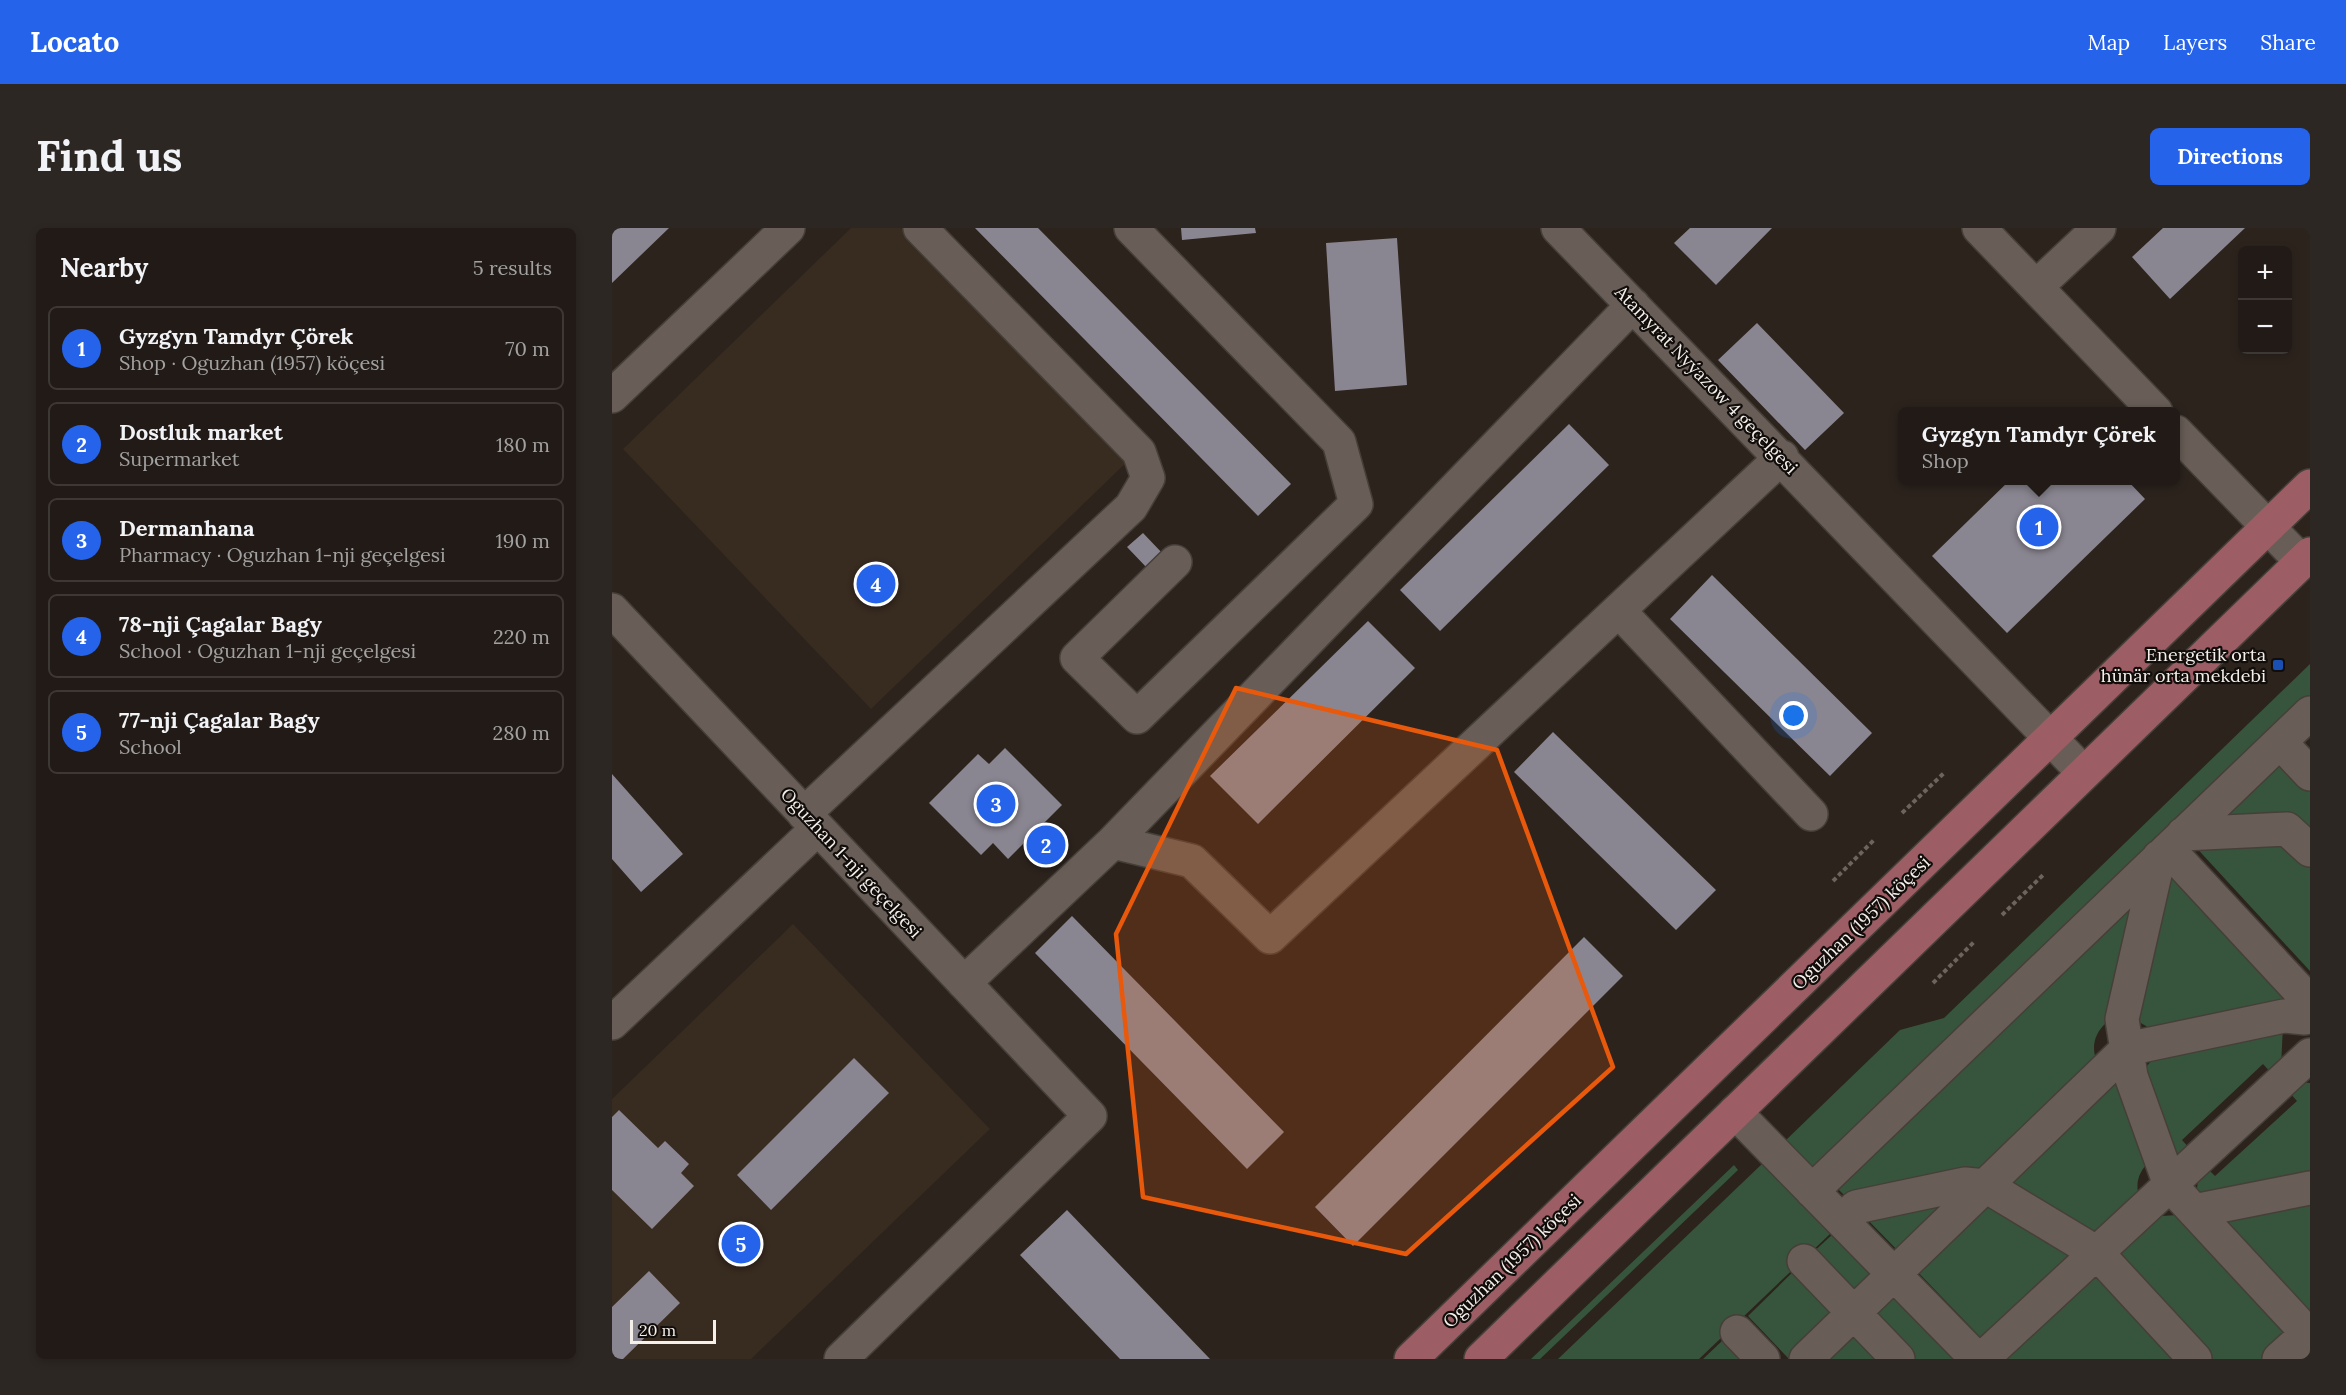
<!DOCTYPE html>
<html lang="en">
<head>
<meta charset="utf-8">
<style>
	:root { --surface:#211a16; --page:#2d2723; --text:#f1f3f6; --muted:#a2a1a1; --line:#3e3835; --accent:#2563eb }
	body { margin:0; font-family:Lora,serif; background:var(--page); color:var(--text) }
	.controls { position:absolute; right:18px; top:18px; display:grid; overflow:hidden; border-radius:9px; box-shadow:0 3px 9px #0003 }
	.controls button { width:54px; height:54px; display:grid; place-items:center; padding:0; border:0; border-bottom:2px solid var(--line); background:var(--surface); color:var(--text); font:30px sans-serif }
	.scale { position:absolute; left:18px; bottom:15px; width:86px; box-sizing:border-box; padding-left:6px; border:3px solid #f6f0eb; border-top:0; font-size:16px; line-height:21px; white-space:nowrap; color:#f6f0eb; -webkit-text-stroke:4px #110d0b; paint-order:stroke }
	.you { position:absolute; left:1182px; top:488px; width:21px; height:21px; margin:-15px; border:4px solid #fff; border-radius:50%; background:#1a73e8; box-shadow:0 0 0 9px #1a73e833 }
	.badge { display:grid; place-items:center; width:39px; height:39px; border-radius:50%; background:var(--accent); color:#fff; font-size:20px; font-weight:700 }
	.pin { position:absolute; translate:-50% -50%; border:3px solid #fff; box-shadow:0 2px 6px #0006 }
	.popup { position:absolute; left:1286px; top:179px; width:282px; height:78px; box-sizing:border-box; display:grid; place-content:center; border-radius:9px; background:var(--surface); filter:drop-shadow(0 2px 4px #0005); font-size:20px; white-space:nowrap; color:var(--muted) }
	.popup b { font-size:22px; color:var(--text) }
	.popup::after { content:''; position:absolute; left:50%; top:100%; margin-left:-12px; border:12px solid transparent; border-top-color:var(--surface) }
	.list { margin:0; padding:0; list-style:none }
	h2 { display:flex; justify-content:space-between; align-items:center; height:78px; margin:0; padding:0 24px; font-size:26px }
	h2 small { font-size:20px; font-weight:400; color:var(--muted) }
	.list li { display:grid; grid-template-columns:39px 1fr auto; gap:18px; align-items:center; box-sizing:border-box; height:84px; margin:0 12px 12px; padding:0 12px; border:2px solid var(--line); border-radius:9px }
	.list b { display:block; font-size:22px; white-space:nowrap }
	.list p { margin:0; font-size:20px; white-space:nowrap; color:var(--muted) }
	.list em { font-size:20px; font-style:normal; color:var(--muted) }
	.map { position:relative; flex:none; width:1698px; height:1131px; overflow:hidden; border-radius:9px }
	header { display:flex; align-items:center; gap:36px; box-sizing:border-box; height:84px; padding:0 30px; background:var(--accent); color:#fff }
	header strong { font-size:28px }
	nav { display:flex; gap:33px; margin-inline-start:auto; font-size:21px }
	.intro { display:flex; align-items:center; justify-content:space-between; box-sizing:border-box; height:144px; padding:0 36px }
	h1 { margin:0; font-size:42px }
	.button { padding:15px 27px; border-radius:9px; background:var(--accent); color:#fff; font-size:21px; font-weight:700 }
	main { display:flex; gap:36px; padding:0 36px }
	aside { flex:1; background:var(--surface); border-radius:9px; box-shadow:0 3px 9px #0003 }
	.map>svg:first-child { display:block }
	.built { fill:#382b20 }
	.green { fill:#37553c }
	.building { fill:#8a8691 }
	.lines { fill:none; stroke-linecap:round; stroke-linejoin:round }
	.minor-casing { stroke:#463f39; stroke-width:36 }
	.major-casing { stroke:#463f39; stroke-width:36 }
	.path { stroke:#6c645e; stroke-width:4; stroke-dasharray:4.5 3; stroke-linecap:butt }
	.minor { stroke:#685e57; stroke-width:33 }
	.major { stroke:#9c5e64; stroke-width:33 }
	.marked { fill:#e8590c; fill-opacity:0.2; stroke:#e8590c; stroke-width:4.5; stroke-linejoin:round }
	.transit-dot { fill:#1a4fb4; stroke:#110d0b; stroke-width:2 }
	.labels { text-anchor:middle; stroke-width:4.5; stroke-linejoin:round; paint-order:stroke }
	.street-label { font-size:18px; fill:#f6f0eb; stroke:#110d0b }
	.poi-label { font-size:18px; fill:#f6f0eb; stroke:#110d0b; text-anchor:end }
</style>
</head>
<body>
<header>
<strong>Locato</strong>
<nav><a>Map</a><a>Layers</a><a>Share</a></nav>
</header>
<div class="intro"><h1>Find us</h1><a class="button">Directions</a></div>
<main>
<aside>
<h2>Nearby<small>5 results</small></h2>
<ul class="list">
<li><span class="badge">1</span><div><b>Gyzgyn Tamdyr Çörek</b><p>Shop · Oguzhan (1957) köçesi</p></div><em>70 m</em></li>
<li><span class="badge">2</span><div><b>Dostluk market</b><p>Supermarket</p></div><em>180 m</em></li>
<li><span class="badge">3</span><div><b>Dermanhana</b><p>Pharmacy · Oguzhan 1-nji geçelgesi</p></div><em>190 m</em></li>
<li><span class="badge">4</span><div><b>78-nji Çagalar Bagy</b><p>School · Oguzhan 1-nji geçelgesi</p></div><em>220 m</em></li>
<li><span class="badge">5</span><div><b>77-nji Çagalar Bagy</b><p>School</p></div><em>280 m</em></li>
</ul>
</aside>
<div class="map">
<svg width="1698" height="1131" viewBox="0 0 1698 1131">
	<rect width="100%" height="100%" fill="#2c231d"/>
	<path class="built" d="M 239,0 L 289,0 L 517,232 L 259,481 L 11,221 Z
		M 181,696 L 378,901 L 139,1131 L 0,1131 L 0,871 Z"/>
	<path class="green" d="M 1698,436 L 1698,472 L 1207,947 L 1174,912 L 1288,802 L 1332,790 Z
		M 1670,528 L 1698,558 L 1698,604 L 1596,596 Z
		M 1666,610 L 1698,640 L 1698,743 L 1580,615 Z
		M 1554,643 L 1673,771 L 1672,778 L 1539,805 L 1534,798 L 1520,790 Z
		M 1533,651 L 1494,795 C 1482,806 1479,819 1485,834 L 1383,936 L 1354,947 L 1236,971 L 1219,954 Z
		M 1671,797 L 1669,839 L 1661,847 L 1651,836 L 1570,912 L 1579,922 L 1571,931 L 1563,928 L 1528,846 L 1541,831 Z
		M 1505,850 L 1538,933 C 1527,943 1522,956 1528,970 L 1483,1012 L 1389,957 Z
		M 1684,854 L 1698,855 L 1698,950 L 1584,969 L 1586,952 L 1594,939 L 1603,948 L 1685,873 L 1676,863 Z
		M 1151,935 L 1218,1006 L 1087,1131 L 946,1131 Z
		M 1122,937 L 1126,942 L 928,1131 L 919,1131 Z
		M 1353,966 L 1290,1027 L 1251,987 Z
		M 1375,969 L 1469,1024 L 1373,1114 L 1302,1040 Z
		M 1698,970 L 1698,1087 L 1600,990 Z
		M 1566,987 L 1681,1103 L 1650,1131 L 1595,1131 L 1499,1026 L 1549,988 Z
		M 1222,1005 L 1266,1050 L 1241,1074 L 1197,1028 Z
		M 1187,1038 L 1231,1084 L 1181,1131 L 1177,1131 L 1136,1088 Z
		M 1485,1039 L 1571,1131 L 1389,1131 Z
		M 1278,1063 L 1343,1131 L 1296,1131 L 1253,1087 Z
		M 1244,1097 L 1276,1131 L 1208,1131 Z
		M 1110,1113 L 1127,1131 L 1091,1131 Z"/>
	<path class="building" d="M 0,0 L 57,0 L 0,55 Z
		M 363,0 L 426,0 L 679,256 L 646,288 Z
		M 569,0 L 643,0 L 644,5 L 570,12 Z
		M 1078,0 L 1160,0 L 1104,57 L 1062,15 Z
		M 1551,0 L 1633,0 L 1558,71 L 1520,29 Z
		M 785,10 L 795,157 L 723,163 L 714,15 Z
		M 1145,95 L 1232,185 L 1193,222 L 1106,132 Z
		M 957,196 L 997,237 L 828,403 L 788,362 Z
		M 1398,252 L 1515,252 L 1533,271 L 1395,405 L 1320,328 Z
		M 531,305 L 552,327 L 536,341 L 515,319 Z
		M 1100,347 L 1260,505 L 1218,548 L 1058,391 Z
		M 756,393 L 803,440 L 646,596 L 598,548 Z
		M 941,504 L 1104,662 L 1064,702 L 902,544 Z
		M 393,520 L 450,577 L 396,631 L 381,615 L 369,627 L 317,575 L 366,526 L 377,536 Z
		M 0,546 L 71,626 L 29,664 L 0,631 Z
		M 460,688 L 672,904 L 635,941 L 423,725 Z
		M 972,709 L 1011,748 L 741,1018 L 703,979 Z
		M 242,830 L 277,865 L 159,982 L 125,947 Z
		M 7,882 L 46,920 L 53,913 L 77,936 L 69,945 L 82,958 L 40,1001 L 0,962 L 0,889 Z
		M 455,982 L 598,1131 L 508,1131 L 408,1027 Z
		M 37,1043 L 68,1075 L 11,1131 L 0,1131 L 0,1079 Z"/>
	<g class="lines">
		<g class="minor-casing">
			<path id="minor" d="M 519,0 L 727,214 L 744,276 L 525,489 L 465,430 L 563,334
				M 946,0 L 1472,545
				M 1367,0 L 1544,184
				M 1424,59 L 1487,0
				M 0,168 L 176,0
				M 1564,204 L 1690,334
				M 0,382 L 478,888 L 229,1131
				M 1007,383 L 1199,586
				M 1668,514 L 1698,546
				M 192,586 L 519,279 L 536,250 L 527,224 L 308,0
				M 1571,606 L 1675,601 L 1698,622
				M 501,614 L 1021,77
				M 1556,621 L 1698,774
				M 1547,629 L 1510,791 L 1519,848 L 1558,957 L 1698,1108
				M 352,755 L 501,614 L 580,633 L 658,709 L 1170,229
				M 0,795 L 206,600
				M 1123,884 L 1365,1131
				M 1200,963 L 1698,485
				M 1582,983 L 1698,960
				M 1230,993 L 1244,979 L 1353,956 L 1374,958 L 1485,1025 L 1583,1131
				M 1192,1033 L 1286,1131
				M 1125,1104 L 1151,1131
				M 1194,1131 L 1515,821 L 1672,788 L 1693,790
				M 1370,1131 L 1698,827
				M 1667,1131 L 1698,1103"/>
		</g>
		<g class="major-casing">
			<path id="major" d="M 799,1131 L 1698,258
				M 869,1131 L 1698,326"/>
		</g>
		<path class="path" d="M 1290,585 L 1332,545
			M 1221,653 L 1262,612
			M 1390,687 L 1431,647
			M 1321,755 L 1362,714"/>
		<use href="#minor" class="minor"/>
		<use href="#major" class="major"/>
	</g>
	<path class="marked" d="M 624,460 L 885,522 L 1001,839 L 794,1026 L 531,969 L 504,706 Z"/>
	<rect class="transit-dot" x="1660" y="431" width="12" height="12" rx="3"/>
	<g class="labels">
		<g class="street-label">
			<text transform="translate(1094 152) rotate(46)" y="6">Atamyrat Nyýazow 4 geçelgesi</text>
			<text transform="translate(239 635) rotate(47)" y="6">Oguzhan 1-nji geçelgesi</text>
			<text transform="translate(1249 695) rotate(-44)" y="6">Oguzhan (1957) köçesi</text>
			<text transform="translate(900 1033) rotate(-44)" y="6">Oguzhan (1957) köçesi</text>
		</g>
		<g class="poi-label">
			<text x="1654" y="433">Energetik orta<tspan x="1654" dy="21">hünär orta mekdebi</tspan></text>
		</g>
	</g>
</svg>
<div class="controls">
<button>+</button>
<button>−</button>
</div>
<div class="scale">20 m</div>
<div class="you"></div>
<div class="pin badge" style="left:1427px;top:299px">1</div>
<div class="popup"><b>Gyzgyn Tamdyr Çörek</b>Shop</div>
<div class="pin badge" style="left:434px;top:617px">2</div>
<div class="pin badge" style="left:384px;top:576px">3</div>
<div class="pin badge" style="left:264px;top:356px">4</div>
<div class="pin badge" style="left:129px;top:1016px">5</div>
</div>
</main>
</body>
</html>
